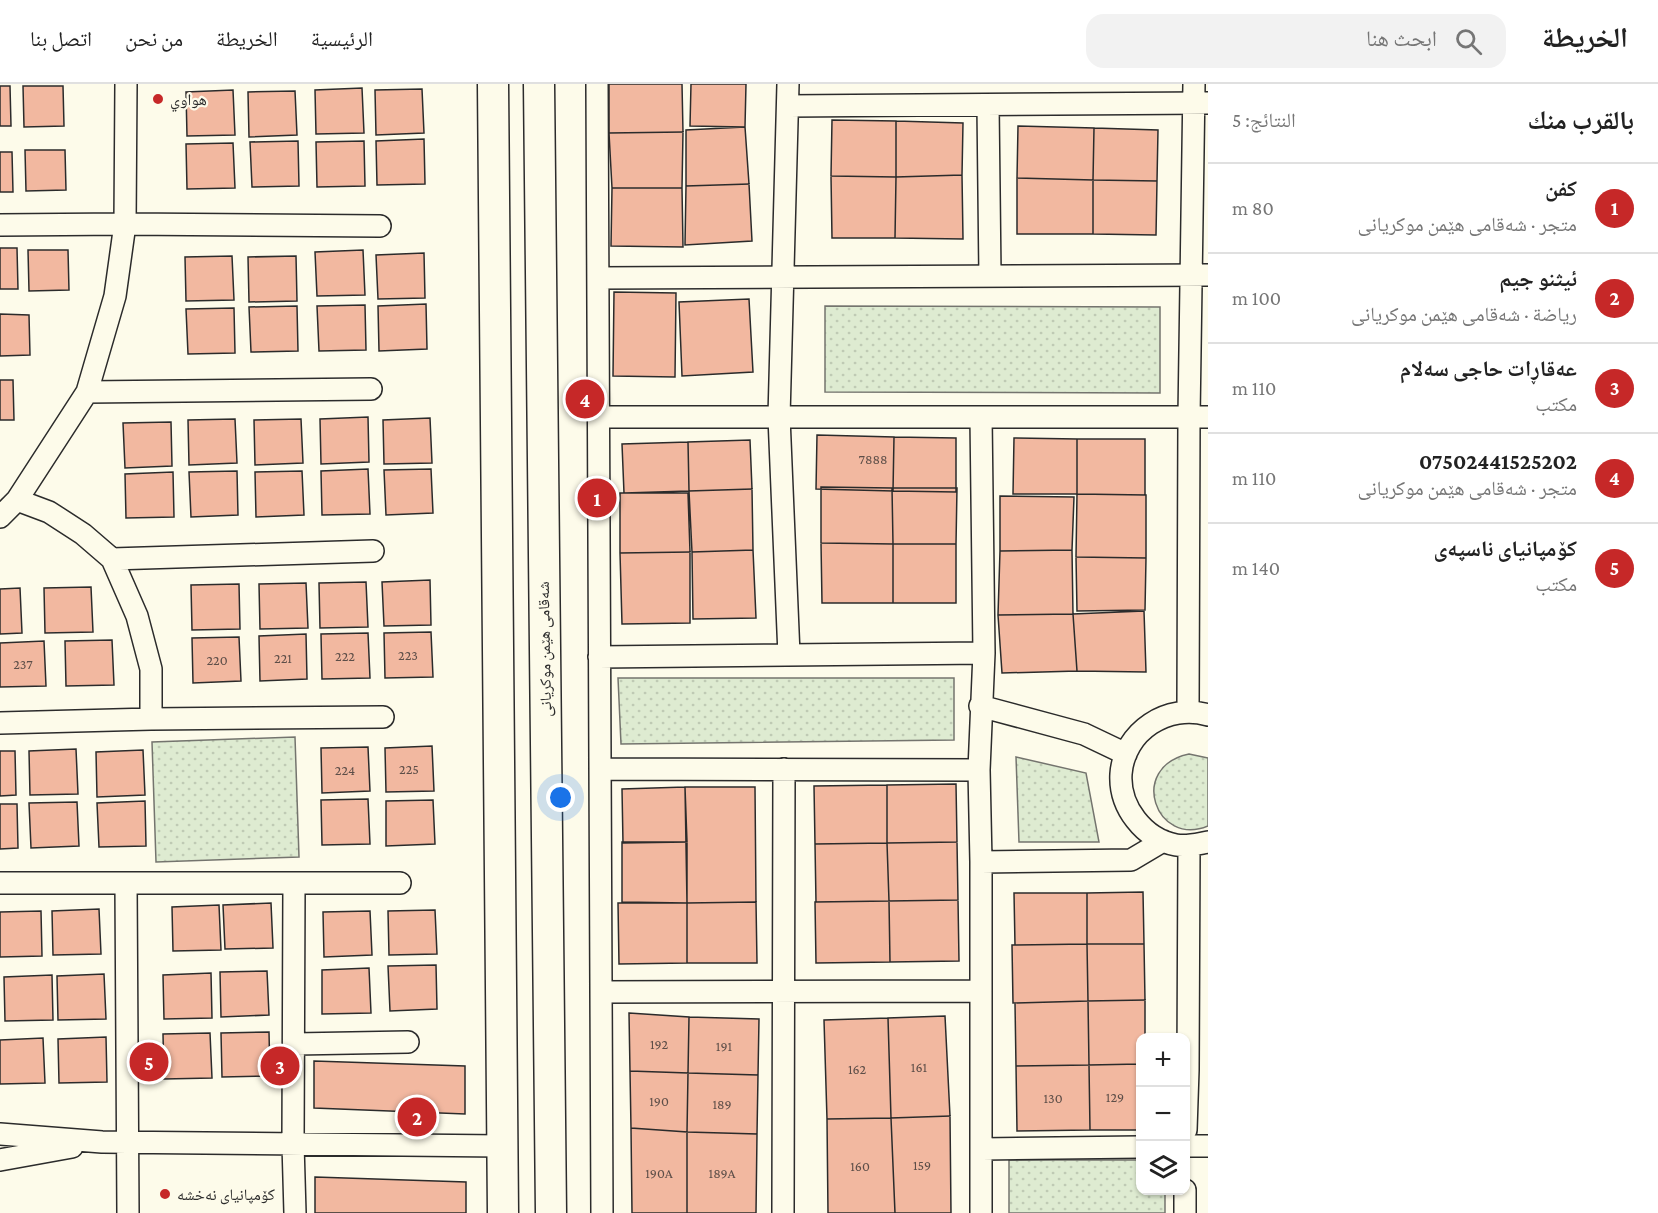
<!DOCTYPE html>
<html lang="ar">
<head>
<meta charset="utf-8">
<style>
	:root { --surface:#fff; --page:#f2f2f2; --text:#222; --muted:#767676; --line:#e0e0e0; --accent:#c62828 }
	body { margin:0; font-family:"Crimson Pro","Noto Naskh Arabic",serif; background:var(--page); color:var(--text); direction:rtl }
	.controls { position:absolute; right:18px; bottom:18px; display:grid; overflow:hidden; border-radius:12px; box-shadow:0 2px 4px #0004 }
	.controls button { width:54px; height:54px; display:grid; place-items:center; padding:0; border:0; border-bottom:2px solid var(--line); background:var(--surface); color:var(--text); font:30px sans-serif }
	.you { position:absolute; left:561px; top:714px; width:21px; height:21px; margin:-15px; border:4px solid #fff; border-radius:50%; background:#1a73e8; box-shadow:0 0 0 9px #1a73e833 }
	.badge { display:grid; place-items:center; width:39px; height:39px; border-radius:50%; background:var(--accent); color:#fff; font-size:20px; font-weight:700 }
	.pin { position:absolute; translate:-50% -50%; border:3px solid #fff; box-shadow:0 2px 6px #0006 }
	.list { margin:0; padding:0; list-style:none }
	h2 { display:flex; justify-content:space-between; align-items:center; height:78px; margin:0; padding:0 24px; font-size:26px }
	h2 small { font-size:20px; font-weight:400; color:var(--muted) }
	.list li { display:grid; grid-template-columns:39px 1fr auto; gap:18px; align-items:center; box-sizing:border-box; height:90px; padding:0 24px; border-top:2px solid var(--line) }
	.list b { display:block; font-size:22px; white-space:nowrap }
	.list p { margin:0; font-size:20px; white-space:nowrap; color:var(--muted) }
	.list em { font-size:20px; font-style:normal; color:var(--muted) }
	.icon { flex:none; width:33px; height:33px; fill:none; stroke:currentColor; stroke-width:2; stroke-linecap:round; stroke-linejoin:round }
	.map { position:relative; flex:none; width:1208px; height:1129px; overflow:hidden; direction:ltr }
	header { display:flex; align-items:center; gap:36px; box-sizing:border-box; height:84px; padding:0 30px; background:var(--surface); border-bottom:2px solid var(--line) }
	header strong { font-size:28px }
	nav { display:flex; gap:33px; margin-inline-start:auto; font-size:21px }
	.search { width:420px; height:54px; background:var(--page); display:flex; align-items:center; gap:15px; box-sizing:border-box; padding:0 21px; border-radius:18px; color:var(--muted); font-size:22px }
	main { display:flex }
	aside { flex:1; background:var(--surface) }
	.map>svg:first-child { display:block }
	.grass { fill:url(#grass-dots); stroke:#74746e; stroke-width:1.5 }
	.building { fill:#f2b8a0; stroke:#2b2b2b; stroke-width:1.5 }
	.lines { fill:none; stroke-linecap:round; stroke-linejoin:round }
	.street-casing { stroke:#2b2b2b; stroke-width:24 }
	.secondary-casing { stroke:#2b2b2b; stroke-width:33 }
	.street { stroke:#fdfbea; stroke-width:21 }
	.secondary { stroke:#fdfbea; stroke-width:30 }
	.poi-dot { fill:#c62828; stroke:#fdfbea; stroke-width:2 }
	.labels { text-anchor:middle; stroke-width:4.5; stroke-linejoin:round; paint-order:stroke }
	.number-label { font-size:14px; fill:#5d4e48 }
	.poi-label { font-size:16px; fill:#2b2b2b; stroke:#fdfbea; text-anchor:start }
	.street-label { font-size:16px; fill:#2b2b2b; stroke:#fdfbea }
</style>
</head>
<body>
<header>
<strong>الخريطة</strong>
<div class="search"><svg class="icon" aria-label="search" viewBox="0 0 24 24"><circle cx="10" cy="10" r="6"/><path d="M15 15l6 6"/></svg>ابحث هنا</div>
<nav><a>الرئيسية</a><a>الخريطة</a><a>من نحن</a><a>اتصل بنا</a></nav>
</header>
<main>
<aside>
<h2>بالقرب منك<small>النتائج: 5</small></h2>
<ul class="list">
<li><span class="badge">1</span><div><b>كفن</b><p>متجر · شەقامی هێمن موکریانی</p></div><em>80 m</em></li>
<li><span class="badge">2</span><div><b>ئيثنو جيم</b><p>رياضة · شەقامی هێمن موکریانی</p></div><em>100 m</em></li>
<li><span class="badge">3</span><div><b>عەقاڕات حاجی سەلام</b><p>مكتب</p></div><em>110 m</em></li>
<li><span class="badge">4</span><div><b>07502441525202</b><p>متجر · شەقامی هێمن موکریانی</p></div><em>110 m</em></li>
<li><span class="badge">5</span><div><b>کۆمپانیای ناسپەی</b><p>مكتب</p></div><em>140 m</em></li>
</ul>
</aside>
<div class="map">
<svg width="1208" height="1129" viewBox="0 0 1208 1129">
	<defs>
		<pattern id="grass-dots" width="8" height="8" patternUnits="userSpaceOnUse" patternTransform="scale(1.5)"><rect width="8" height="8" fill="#deebd1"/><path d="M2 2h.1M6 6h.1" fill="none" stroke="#bfcab4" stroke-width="1.8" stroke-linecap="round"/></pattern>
	</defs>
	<rect width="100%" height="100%" fill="#fdfbea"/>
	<path class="grass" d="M 825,222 L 1160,223 L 1160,309 L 825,308 Z
		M 618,594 L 954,594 L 954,656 L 621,660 Z
		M 295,653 L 299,773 L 156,778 L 152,658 Z
		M 1189,670 L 1208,674 L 1208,742 C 1156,764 1127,683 1189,670 Z
		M 1016,673 L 1086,689 L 1099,758 L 1019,758 Z
		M 1009,1076 L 1140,1076 L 1140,1106 L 1165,1107 L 1165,1129 L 1009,1129 Z"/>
	<path class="building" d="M 609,0 L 682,0 L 683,48 L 609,49 Z
		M 691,0 L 746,0 L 745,43 L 690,42 Z
		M 0,2 L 10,2 L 11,42 L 0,42 Z
		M 23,2 L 63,2 L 64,42 L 24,43 Z
		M 362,4 L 364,49 L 316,50 L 315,6 Z
		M 422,5 L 424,49 L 376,51 L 375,6 Z
		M 233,6 L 235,51 L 187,52 L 186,8 Z
		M 295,7 L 297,51 L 249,53 L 248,8 Z
		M 832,36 L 896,37 L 896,93 L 831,92 Z
		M 896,37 L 963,39 L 962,91 L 896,93 Z
		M 1018,42 L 1094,44 L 1093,96 L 1017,94 Z
		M 745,43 L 749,100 L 686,102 L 686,46 Z
		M 1094,44 L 1158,46 L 1157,97 L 1093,96 Z
		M 683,48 L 682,104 L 612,104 L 609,49 Z
		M 424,55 L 425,100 L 377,101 L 376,57 Z
		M 298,57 L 299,102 L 252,103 L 250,58 Z
		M 364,57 L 365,102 L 317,103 L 316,58 Z
		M 233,59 L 235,104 L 187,105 L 186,60 Z
		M 25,66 L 65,66 L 66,106 L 26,107 Z
		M 0,68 L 12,68 L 13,108 L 0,108 Z
		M 962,91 L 963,155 L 895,154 L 896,93 Z
		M 831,92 L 896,93 L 895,154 L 832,154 Z
		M 1017,94 L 1093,96 L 1093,150 L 1017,150 Z
		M 1093,96 L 1157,97 L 1156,151 L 1093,150 Z
		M 749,100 L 752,157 L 685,161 L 686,102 Z
		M 612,104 L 682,104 L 683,163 L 611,162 Z
		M 0,164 L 17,164 L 18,205 L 0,205 Z
		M 28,166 L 68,166 L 69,206 L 29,207 Z
		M 363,166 L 365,211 L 317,212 L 315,168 Z
		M 424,169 L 425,214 L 378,215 L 376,171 Z
		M 232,172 L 234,216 L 186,217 L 185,173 Z
		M 296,172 L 297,217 L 249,218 L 248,173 Z
		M 614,208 L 676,209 L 675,293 L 613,292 Z
		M 749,215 L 753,288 L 682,292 L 679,218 Z
		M 426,220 L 427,265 L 379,267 L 378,222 Z
		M 365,221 L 366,266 L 319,267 L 317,222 Z
		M 297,222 L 298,267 L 251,268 L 249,223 Z
		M 234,224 L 235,269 L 188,270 L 186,225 Z
		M 0,230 L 29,231 L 30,271 L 0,272 Z
		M 0,296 L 13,296 L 14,336 L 0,336 Z
		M 368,333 L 369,378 L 321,380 L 320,335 Z
		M 430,334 L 432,379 L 384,380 L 383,336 Z
		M 235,335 L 237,379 L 189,381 L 188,336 Z
		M 301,335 L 303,379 L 255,381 L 254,336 Z
		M 171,338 L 172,382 L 125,384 L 123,339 Z
		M 817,351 L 894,353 L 893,407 L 816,405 Z
		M 894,353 L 956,354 L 956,408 L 893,407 Z
		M 1014,354 L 1077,355 L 1077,410 L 1013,410 Z
		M 1077,355 L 1145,355 L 1145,411 L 1077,410 Z
		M 750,356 L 752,405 L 689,407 L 688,358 Z
		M 688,358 L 689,407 L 624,409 L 622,360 Z
		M 368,385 L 370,430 L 322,431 L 321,387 Z
		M 431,385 L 433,429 L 386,431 L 384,386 Z
		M 237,387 L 238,431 L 191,433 L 189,388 Z
		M 302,387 L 304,431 L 256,433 L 255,388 Z
		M 173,388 L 174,433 L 126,434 L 125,390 Z
		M 821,403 L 892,404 L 893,460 L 821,459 Z
		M 892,404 L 957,404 L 956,460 L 893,460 Z
		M 752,405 L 753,466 L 692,468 L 689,407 Z
		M 620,409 L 688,409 L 690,468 L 620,469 Z
		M 1077,410 L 1146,411 L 1146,474 L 1076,473 Z
		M 1000,412 L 1074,413 L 1072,466 L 1000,467 Z
		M 821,459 L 893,460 L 893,519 L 822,519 Z
		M 893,460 L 956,460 L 956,519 L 893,519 Z
		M 753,466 L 756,534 L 693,535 L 692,468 Z
		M 1072,466 L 1073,530 L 998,531 L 1000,467 Z
		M 690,468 L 690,539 L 622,540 L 620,469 Z
		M 1076,473 L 1146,474 L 1145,526 L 1077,527 Z
		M 430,496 L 431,541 L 384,542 L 382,498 Z
		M 366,498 L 368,543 L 320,544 L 319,499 Z
		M 306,499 L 308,544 L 260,545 L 259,500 Z
		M 239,500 L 240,545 L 192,546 L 191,501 Z
		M 91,503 L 93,548 L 45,549 L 44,504 Z
		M 20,504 L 22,549 L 0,550 L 0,505 Z
		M 1144,527 L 1146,588 L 1077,587 L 1073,530 Z
		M 1073,530 L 1077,587 L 1002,589 L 998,531 Z
		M 431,548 L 433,593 L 385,594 L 384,549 Z
		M 368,549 L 370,594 L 322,595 L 321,550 Z
		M 306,550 L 307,595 L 260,597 L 259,552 Z
		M 239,553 L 241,597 L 193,599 L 192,554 Z
		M 112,556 L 114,601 L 66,602 L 65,557 Z
		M 44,557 L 46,602 L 0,603 L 0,559 Z
		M 432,662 L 434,707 L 386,708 L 385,664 Z
		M 368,663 L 370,707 L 322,709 L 321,664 Z
		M 76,665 L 78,710 L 30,711 L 29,667 Z
		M 143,666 L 145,711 L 97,713 L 96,668 Z
		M 0,667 L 15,667 L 16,711 L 0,712 Z
		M 956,700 L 957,758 L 887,759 L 887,701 Z
		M 887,701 L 887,759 L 815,760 L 814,702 Z
		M 685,703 L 687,758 L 623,759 L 622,705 Z
		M 685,703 L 755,703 L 756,818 L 687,819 Z
		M 368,715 L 370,760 L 322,761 L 321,716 Z
		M 433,716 L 435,760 L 386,762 L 386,717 Z
		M 145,717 L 146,762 L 99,763 L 97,719 Z
		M 77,718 L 79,762 L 31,764 L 29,719 Z
		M 0,720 L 17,720 L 18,764 L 0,765 Z
		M 622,758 L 687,758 L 687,819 L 622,818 Z
		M 957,758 L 958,816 L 889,817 L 887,759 Z
		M 887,759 L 889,817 L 816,818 L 815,760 Z
		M 1143,808 L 1144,860 L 1087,860 L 1087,809 Z
		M 1014,809 L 1087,809 L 1087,860 L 1015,861 Z
		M 958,816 L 959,877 L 890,878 L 889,817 Z
		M 889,817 L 890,878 L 816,879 L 815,818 Z
		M 756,818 L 757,879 L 687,879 L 687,819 Z
		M 271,819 L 273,864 L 225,865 L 223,821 Z
		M 618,819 L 687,819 L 687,879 L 619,880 Z
		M 219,821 L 221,866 L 173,867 L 172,823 Z
		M 99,825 L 101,870 L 53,871 L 52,827 Z
		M 435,826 L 437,870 L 389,871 L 388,827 Z
		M 41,827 L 42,872 L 0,873 L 0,828 Z
		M 370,827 L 372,871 L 324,873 L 323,828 Z
		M 1087,860 L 1088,917 L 1013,919 L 1012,861 Z
		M 1087,860 L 1144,860 L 1145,916 L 1088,917 Z
		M 436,881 L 437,925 L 390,927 L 388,882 Z
		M 369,884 L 371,929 L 322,930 L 322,886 Z
		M 267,887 L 269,931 L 221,933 L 220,888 Z
		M 211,889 L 212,934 L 164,935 L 163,891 Z
		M 104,890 L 106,935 L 58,936 L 57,892 Z
		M 52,891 L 53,936 L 5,937 L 4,893 Z
		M 1145,916 L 1145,954 L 1140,954 L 1140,980 L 1089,981 L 1088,917 Z
		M 1088,917 L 1089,981 L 1016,982 L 1015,919 Z
		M 629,929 L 689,933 L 688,989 L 630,987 Z
		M 945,932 L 950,1032 L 891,1034 L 888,934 Z
		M 689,933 L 759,935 L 758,991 L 688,989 Z
		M 888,934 L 891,1034 L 827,1035 L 824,936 Z
		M 269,948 L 270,992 L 222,993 L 221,949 Z
		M 210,949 L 212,994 L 164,995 L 163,950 Z
		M 106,953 L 107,998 L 59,999 L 58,955 Z
		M 43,954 L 45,999 L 0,1000 L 0,956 Z
		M 314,977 L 465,982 L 465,1030 L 314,1024 Z
		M 1140,980 L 1140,1046 L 1090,1046 L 1089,981 Z
		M 1089,981 L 1090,1046 L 1017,1047 L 1016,982 Z
		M 630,987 L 688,989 L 687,1048 L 631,1044 Z
		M 688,989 L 758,991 L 757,1050 L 687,1048 Z
		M 950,1032 L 951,1129 L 895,1129 L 891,1034 Z
		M 891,1034 L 895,1129 L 828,1129 L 827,1035 Z
		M 631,1044 L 687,1048 L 687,1129 L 632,1129 Z
		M 687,1048 L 757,1050 L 756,1129 L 687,1129 Z
		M 315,1093 L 466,1098 L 466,1129 L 315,1129 Z"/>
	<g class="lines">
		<g class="street-casing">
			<path id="street" d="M 597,0 L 602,1129
				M 788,0 L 779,333 L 789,571
				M 988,21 L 990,192
				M 788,22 L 1207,19
				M 0,141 L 125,140 L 380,142
				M 598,194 L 1208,191
				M 87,308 L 371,305
				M 599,333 L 1208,333
				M 981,333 L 984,569 L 979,686 L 981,778 L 981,1129
				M 17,416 L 49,428 L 83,450 L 112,475 L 137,532 L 151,585 L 151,635
				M 0,433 L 17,416 L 87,308 L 115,212 L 125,140 L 126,0
				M 112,475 L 373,467
				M 599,573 L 984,569
				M 980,622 L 1084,650 L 1126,670
				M 1188,628 L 1189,333 L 1194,0
				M 1208,631 C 1168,619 1124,647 1121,690 C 1119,723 1144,755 1176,761 C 1187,763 1197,760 1208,758
				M 0,639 L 151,635 L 383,633
				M 600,685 L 979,686
				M 981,778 L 1131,776 L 1163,757
				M 0,799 L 400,799
				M 126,800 L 128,1129
				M 294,800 L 293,1060 L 295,1129
				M 601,908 L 981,907
				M 295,960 L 408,958
				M 1186,1046 L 1188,986 L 1189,762
				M 0,1050 L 102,1058 L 502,1062
				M 1186,1062 L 1208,1062
				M 982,1065 L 1140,1063
				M 0,1076 L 72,1063
				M 783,1129 L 784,685
				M 1185,1129 L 1185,1106"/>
		</g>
		<g class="secondary-casing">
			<path id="secondary" d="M 493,0 L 503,1129
				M 539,0 L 551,1129"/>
		</g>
		<use href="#street" class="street"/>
		<use href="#secondary" class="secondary"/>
	</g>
	<g class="poi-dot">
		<circle cx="158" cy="15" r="6"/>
		<circle cx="165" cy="1110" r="6"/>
	</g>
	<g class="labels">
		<g class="number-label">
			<text x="873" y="380">7888</text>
			<text x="408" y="576">223</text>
			<text x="345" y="577">222</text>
			<text x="283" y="579">221</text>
			<text x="217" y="581">220</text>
			<text x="23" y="585">237</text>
			<text x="409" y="690">225</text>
			<text x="345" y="691">224</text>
			<text x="659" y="965">192</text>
			<text x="724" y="967">191</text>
			<text x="919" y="988">161</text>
			<text x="857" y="990">162</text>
			<text x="1115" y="1018">129</text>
			<text x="1053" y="1019">130</text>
			<text x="659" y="1022">190</text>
			<text x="722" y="1025">189</text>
			<text x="922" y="1086">159</text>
			<text x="860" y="1087">160</text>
			<text x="659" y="1094">190A</text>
			<text x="722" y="1094">189A</text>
		</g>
		<g class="poi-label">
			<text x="170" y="21">هواوي</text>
			<text x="177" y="1116">کۆمپانیای نەخشە</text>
		</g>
		<g class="street-label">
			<text transform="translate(544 565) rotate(-91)" y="6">شەقامی هێمن موکریانی</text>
		</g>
	</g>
</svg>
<div class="controls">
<button>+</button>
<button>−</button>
<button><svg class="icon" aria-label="layers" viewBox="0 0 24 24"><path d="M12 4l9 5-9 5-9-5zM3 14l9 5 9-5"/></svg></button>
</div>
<div class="you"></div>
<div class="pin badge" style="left:597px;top:414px">1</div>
<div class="pin badge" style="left:417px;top:1033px">2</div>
<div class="pin badge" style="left:280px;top:982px">3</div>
<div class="pin badge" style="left:585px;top:315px">4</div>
<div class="pin badge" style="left:149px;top:978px">5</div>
</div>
</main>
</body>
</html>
